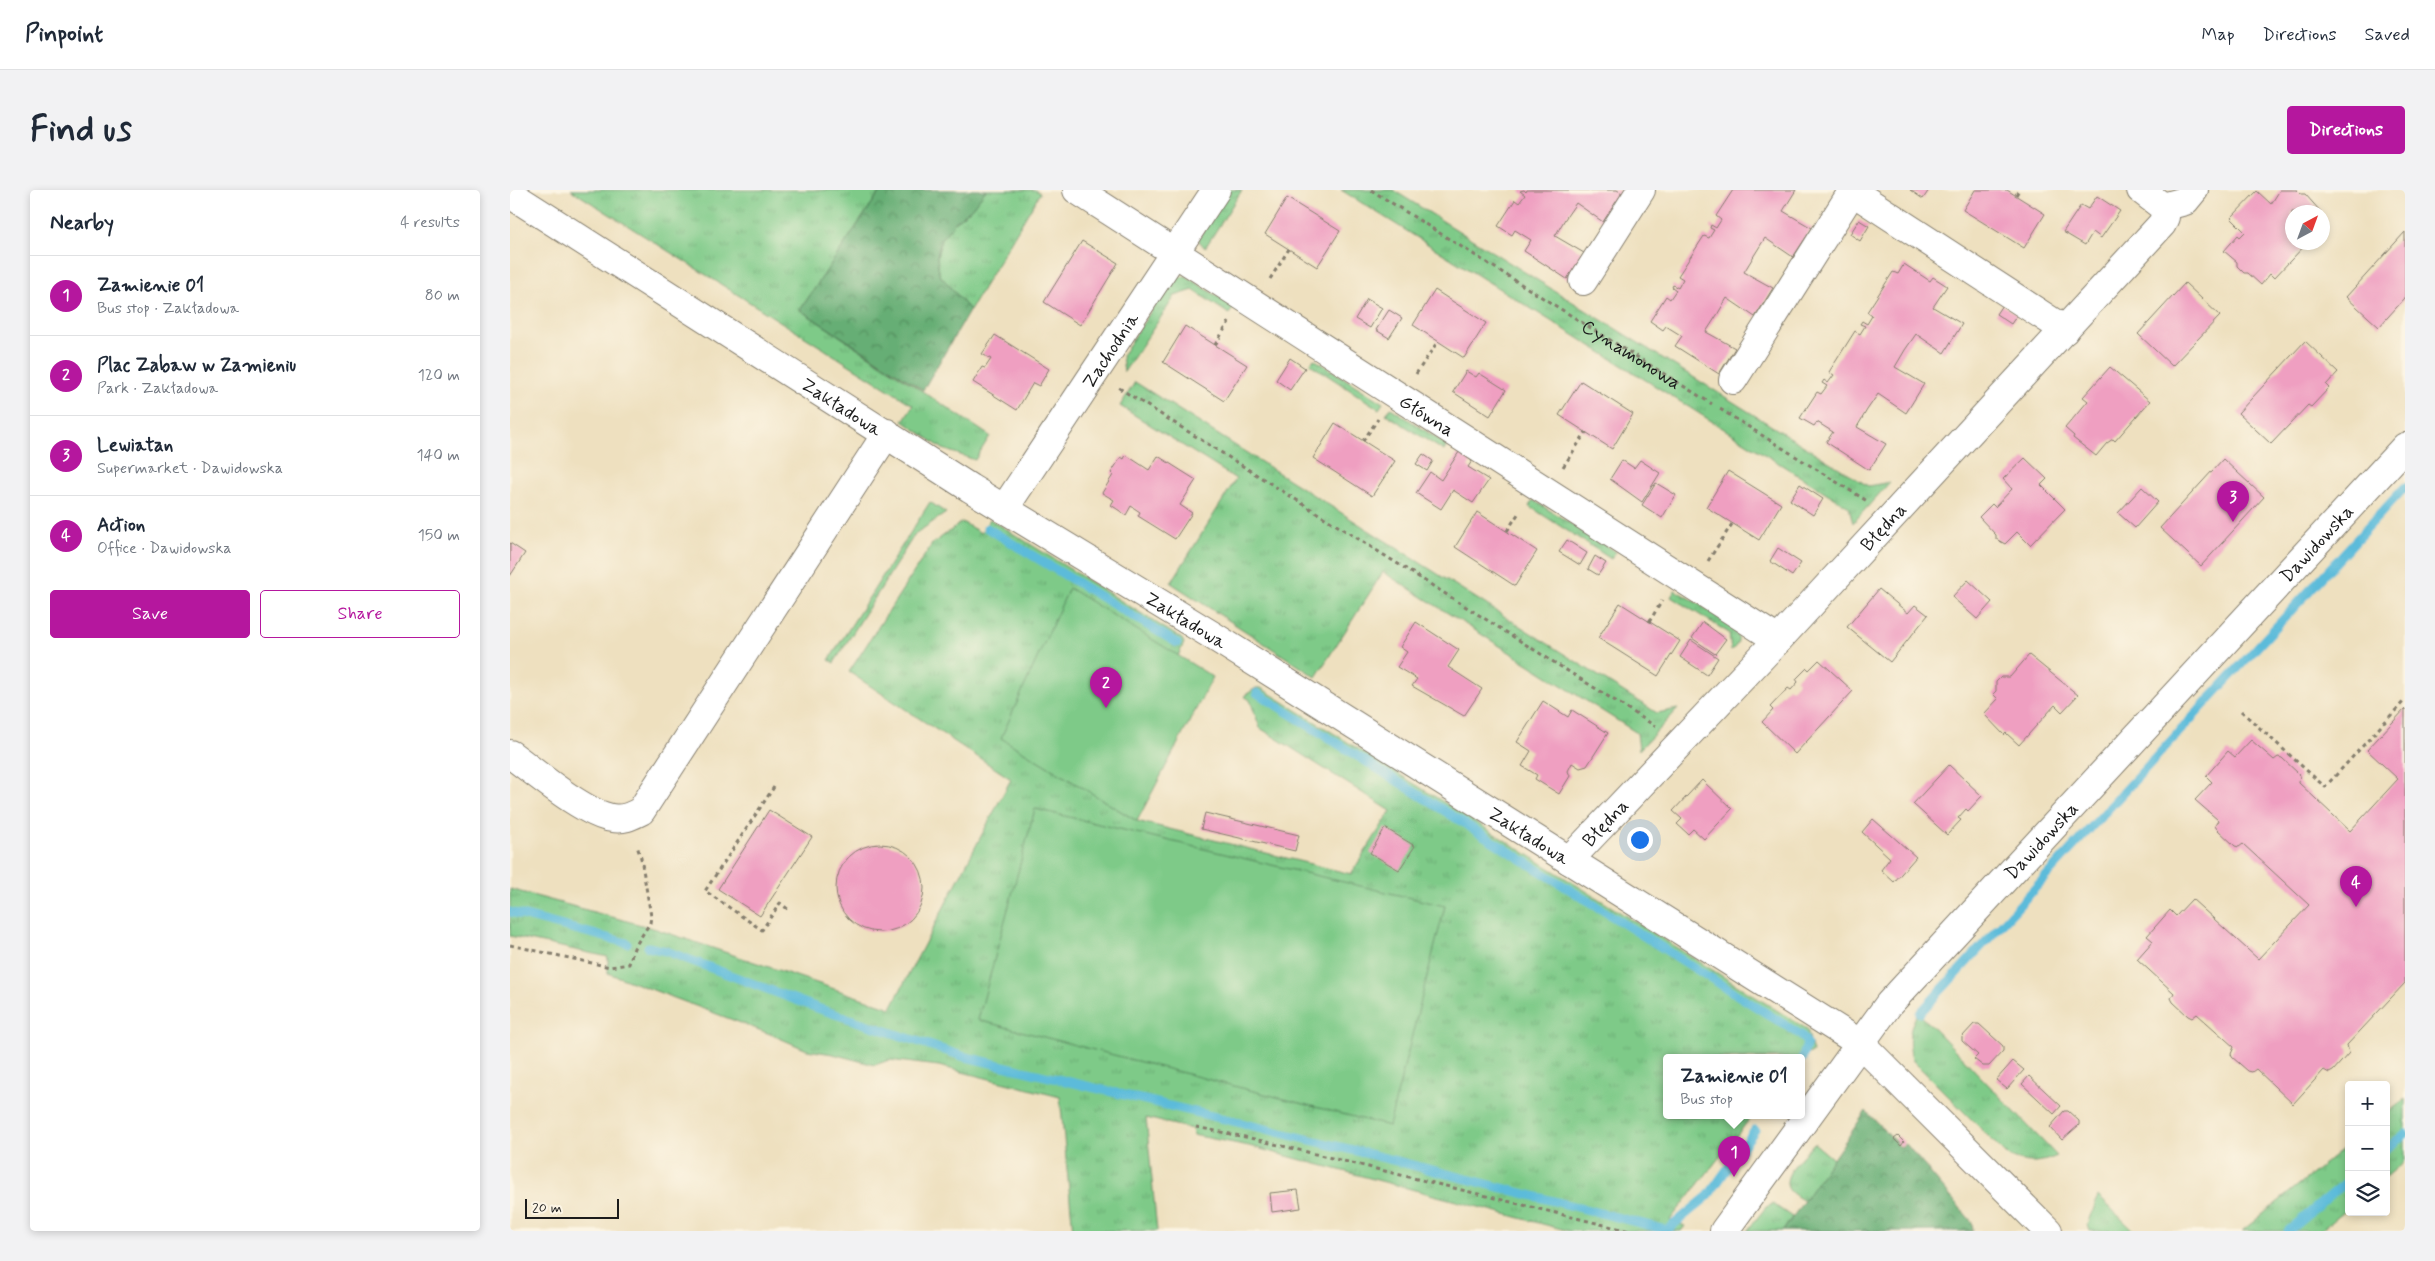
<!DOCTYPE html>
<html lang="en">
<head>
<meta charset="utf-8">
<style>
	:root { --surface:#fff; --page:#f2f2f3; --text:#1f2937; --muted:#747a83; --line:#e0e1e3; --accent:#b5179e }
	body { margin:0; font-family:Mynerve,sans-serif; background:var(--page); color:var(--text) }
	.controls { position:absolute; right:15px; bottom:15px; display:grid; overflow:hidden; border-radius:5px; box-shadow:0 2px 8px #0003 }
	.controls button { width:45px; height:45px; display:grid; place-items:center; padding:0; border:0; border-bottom:1px solid var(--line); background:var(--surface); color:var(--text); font:25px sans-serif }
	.compass { position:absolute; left:1775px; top:15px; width:45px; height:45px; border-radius:50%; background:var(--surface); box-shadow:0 2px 8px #0003; rotate:41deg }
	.scale { position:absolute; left:15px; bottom:12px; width:94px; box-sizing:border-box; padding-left:5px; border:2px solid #1c1c1c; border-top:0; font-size:14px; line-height:18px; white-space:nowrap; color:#1c1c1c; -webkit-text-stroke:4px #fcf5e5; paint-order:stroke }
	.you { position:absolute; left:1129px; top:649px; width:18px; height:18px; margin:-12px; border:4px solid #fff; border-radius:50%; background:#1a73e8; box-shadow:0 0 0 8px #1a73e833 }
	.badge { display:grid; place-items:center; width:32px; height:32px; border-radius:50%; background:var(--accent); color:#fff; font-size:16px; font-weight:700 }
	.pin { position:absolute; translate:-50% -41px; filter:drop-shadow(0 1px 2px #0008) }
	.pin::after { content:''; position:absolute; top:26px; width:18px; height:15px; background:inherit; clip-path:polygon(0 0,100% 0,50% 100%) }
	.popup { position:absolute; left:1153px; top:864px; width:142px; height:65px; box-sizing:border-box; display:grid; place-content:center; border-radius:5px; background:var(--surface); filter:drop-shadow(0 1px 4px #0005); font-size:16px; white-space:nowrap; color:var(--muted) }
	.popup b { font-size:19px; color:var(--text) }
	.popup::after { content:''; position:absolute; left:50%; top:100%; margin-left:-10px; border:10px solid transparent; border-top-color:var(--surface) }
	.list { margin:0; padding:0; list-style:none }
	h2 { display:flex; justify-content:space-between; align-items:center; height:65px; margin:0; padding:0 20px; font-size:21px }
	h2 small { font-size:16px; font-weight:400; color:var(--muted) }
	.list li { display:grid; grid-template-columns:32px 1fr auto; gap:15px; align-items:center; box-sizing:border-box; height:80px; padding:0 20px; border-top:1px solid var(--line) }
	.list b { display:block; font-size:19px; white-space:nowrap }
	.list p { margin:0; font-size:16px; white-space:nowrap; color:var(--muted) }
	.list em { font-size:16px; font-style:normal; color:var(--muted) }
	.actions { display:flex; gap:10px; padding:15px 20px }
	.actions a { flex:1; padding:11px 0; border:1px solid var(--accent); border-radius:5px; text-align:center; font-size:18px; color:var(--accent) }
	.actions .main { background:var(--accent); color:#fff }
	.icon { flex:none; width:28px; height:28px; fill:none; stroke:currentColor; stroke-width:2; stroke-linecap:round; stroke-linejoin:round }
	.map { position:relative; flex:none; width:1895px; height:1041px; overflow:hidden; border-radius:5px }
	header { display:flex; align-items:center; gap:30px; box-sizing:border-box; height:70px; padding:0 25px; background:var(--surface); border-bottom:1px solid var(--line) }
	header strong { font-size:24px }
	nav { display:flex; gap:28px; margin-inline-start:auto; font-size:18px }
	.intro { display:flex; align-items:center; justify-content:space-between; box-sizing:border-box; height:120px; padding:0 30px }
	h1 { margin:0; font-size:35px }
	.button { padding:12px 22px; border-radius:5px; background:var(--accent); color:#fff; font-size:18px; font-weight:700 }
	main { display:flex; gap:30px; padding:0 30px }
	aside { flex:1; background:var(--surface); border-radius:5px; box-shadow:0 2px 8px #0003 }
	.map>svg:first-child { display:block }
	.grass { fill:url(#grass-tufts); stroke:#4d7352 }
	.forest { fill:url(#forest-crowns); stroke:#416548 }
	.park { fill:#7eca88; stroke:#4d7352 }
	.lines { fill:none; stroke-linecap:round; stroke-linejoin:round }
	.stream { stroke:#5cbbda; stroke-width:9 }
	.building { fill:#ef9fc1 }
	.minor-casing { stroke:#857e6e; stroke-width:30 }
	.path { stroke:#857e6e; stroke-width:3; stroke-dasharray:4 4; stroke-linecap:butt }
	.minor { stroke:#fff; stroke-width:28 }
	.labels { text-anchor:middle; stroke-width:4.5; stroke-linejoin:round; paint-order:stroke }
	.street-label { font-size:19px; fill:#1c1c1c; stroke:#fcf5e5 }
</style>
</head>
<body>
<header>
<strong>Pinpoint</strong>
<nav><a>Map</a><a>Directions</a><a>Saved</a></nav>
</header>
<div class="intro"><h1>Find us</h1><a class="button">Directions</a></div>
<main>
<aside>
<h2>Nearby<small>4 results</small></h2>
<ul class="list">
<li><span class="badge">1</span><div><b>Zamienie 01</b><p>Bus stop · Zakładowa</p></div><em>80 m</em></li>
<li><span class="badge">2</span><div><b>Plac Zabaw w Zamieniu</b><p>Park · Zakładowa</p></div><em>120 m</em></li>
<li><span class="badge">3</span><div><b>Lewiatan</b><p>Supermarket · Dawidowska</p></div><em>140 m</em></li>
<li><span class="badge">4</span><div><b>Action</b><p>Office · Dawidowska</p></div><em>150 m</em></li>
</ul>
<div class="actions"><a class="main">Save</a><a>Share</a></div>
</aside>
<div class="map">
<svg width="1895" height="1041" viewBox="0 0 1895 1041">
	<defs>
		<pattern id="grass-tufts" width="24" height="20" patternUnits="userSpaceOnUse" patternTransform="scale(1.25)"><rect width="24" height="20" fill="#7eca88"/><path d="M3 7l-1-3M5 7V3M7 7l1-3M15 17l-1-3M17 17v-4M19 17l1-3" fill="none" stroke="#6cad75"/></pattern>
		<pattern id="forest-crowns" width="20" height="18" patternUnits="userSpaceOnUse" patternTransform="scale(1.25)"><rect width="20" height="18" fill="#66ae74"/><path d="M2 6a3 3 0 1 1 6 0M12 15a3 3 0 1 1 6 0" fill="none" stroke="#538d5e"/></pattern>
	</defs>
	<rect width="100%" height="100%" fill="#fcf5e5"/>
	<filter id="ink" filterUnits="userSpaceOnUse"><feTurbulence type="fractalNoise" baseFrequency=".02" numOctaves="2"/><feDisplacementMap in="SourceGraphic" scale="10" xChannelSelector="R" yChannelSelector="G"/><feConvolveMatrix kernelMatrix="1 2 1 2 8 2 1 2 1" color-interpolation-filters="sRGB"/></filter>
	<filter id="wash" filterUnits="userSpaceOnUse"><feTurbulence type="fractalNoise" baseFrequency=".0096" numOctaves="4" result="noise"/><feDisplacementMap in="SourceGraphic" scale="20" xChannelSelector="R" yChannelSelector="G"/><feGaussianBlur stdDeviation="1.12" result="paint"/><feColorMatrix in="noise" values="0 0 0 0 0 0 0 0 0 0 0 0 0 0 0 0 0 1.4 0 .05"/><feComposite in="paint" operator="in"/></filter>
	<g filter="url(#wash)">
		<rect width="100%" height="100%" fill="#eee0bf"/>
		<path class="grass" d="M 61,0 L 371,0 L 290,120 L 480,246 L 465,270 L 433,259 L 393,231 L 403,215 Z
			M 476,0 L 525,0 L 530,3 L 460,120 L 429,84 L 427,67 L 431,49 L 446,31 L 462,18 Z
			M 719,0 L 732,0 L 695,58 L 689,51 L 689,47 Z
			M 831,0 L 883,0 L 1358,296 L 1380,292 L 1343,333 L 1339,317 Z
			M 676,86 L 724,117 L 719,124 L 683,100 L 665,106 L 614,182 L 612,166 L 659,93 L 667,87 Z
			M 804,169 L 873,213 L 869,219 L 800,174 Z
			M 625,192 L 1147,523 L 1168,519 L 1129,560 L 1127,543 L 873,382 L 806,487 L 661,393 L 726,289 L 610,216 Z
			M 881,218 L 937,255 L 934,261 L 876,224 Z
			M 1023,310 L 1106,362 L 1101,369 L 1019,316 Z
			M 420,312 L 436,323 L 405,344 L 324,473 L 319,470 Z
			M 480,329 L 672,449 L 674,453 L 668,466 L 559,399 L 492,548 L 627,631 L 841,684 L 881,621 L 750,538 L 740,510 L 734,506 L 746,498 L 751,498 L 1297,839 L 1303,862 L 1288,868 L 1156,868 L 1156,926 L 1242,926 L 1160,1030 L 1175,1036 L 1171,1041 L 1059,1041 L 739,956 L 683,945 L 682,939 L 636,928 L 647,1041 L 563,1041 L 550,907 L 429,876 L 379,870 L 365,875 L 323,864 L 297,860 L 260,844 L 98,783 L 98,767 L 0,746 L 0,699 L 146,739 L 381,818 L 501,589 L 339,482 L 422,354 L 452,332 L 471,343 Z
			M 1165,400 C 1178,408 1226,434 1228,447 C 1229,454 1225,457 1221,461 L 1219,443 L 1161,407 Z
			M 1407,824 L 1419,833 L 1547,966 C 1529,974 1516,974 1498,966 L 1402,870 C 1398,852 1398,840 1407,824 Z
			M 1895,909 L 1895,971 L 1876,987 L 1876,924 Z
			M 1304,953 L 1323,969 L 1294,1011 C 1290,1008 1284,1005 1280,1001 C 1268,987 1295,964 1304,953 Z
			M 1839,954 L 1839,1017 L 1810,1041 L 1732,1041 Z
			M 1588,1006 L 1624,1041 L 1580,1041 L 1578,1035 Z
			M 1263,1014 L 1282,1027 L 1273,1041 L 1237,1041 L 1256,1017 Z"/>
		<path class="forest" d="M 371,0 L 476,0 L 462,18 L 446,31 L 431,49 L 427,67 L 429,84 L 460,120 L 413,200 L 290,120 Z
			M 1356,921 L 1390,957 L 1396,954 L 1462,1032 L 1463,1041 L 1273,1041 Z"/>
		<path class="park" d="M 559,398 L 703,487 L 627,631 L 491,548 Z
			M 525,619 L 935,716 L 879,936 L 468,830 Z"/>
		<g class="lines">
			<path class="stream" d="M 477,338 L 667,453
				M 747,503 L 1291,845 L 1297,853 L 1292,869
				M 0,722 L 117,753
				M 138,757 L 156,761 L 310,819 L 452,866 L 855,963 L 1157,1040 L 1198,1006 L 1245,940
				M 1410,823 L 1895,297
				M 1876,959 L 1895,944
				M 1778,1041 L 1839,990"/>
		</g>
		<g id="blocks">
			<path class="building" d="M 1014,0 L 1016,2 L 1017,0 L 1107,0 L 1112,3 L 1093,32 L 1066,13 L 1055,29 L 1045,46 L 1074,63 L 1057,89 L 1014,61 L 1021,50 L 1005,40 L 1002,45 L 988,36 L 1005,10 L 1009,13 L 1015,5 L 1010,1 Z
				M 1223,0 L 1286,0 L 1273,21 L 1302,38 L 1283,67 L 1255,48 L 1245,64 L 1234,82 L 1263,98 L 1245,127 L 1217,108 L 1207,125 L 1196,142 L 1225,158 L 1209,184 L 1165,156 L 1172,146 L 1156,136 L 1153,140 L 1140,131 L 1156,106 L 1160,109 L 1166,100 L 1162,97 L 1163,95 L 1168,98 L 1173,89 L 1168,86 L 1194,46 L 1199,48 L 1204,40 L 1200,38 L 1201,35 L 1206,38 L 1211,30 L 1206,26 Z
				M 1400,0 L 1419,0 L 1413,9 Z
				M 1465,0 L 1497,0 L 1535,24 L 1514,58 L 1453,20 Z
				M 1770,0 L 1787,0 L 1791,4 L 1795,4 L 1811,22 L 1782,22 L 1782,52 L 1798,52 L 1764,88 L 1760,84 L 1751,95 L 1738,83 L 1734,83 L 1727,76 L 1727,72 L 1714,61 L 1728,45 L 1730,47 L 1735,42 L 1721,28 L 1747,1 L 1761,14 Z
				M 1587,6 L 1610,21 L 1591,48 L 1583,42 L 1575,55 L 1553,42 L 1571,15 L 1578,19 Z
				M 777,8 L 830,41 L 807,77 L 755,44 Z
				M 1349,30 L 1359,36 L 1350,51 L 1340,44 Z
				M 1895,42 L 1895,108 L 1869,137 L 1836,107 Z
				M 572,51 L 608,73 L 570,135 L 534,112 Z
				M 1394,74 L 1420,91 L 1423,87 L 1437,96 L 1423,117 L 1452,134 L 1434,163 L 1406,144 L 1395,160 L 1385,177 L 1414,194 L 1396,223 L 1368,204 L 1357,220 L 1347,237 L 1376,254 L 1359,280 L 1316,252 L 1323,242 L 1307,232 L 1304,236 L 1290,228 L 1307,202 L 1311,204 L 1317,196 L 1312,193 L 1314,190 L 1318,193 L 1324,185 L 1319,182 L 1345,141 L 1350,144 L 1355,136 L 1350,134 L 1352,131 L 1357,134 L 1362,126 L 1357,122 L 1383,82 L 1388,84 Z
				M 1675,93 L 1710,126 L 1662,176 L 1628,144 Z
				M 925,100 L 976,133 L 954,168 L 903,135 Z
				M 857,109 L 872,118 L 860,138 L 845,129 Z
				M 1492,115 L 1507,125 L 1501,134 L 1486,124 Z
				M 879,120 L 892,128 L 879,148 L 866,140 Z
				M 675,136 L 737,175 L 714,211 L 653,172 Z
				M 485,145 L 539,179 L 529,196 L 523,193 L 507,220 L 463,192 L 472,177 L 475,178 L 481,169 L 472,164 Z
				M 1795,151 L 1828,182 L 1816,195 L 1819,198 L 1801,217 L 1798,215 L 1761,254 L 1728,223 Z
				M 780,168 L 795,178 L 780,200 L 766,190 Z
				M 1600,177 L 1640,211 L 1605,251 L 1603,249 L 1597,253 L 1586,266 L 1563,248 L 1564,246 L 1555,238 L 1578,211 L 1573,207 Z
				M 956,181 L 966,187 L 969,183 L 996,200 L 980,226 L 943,202 Z
				M 1071,191 L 1123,224 L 1102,259 L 1049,225 Z
				M 825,233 L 885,271 L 862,306 L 803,268 Z
				M 949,262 L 962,271 L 958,277 L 979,290 L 963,313 L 943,300 L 931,319 L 906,303 L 920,282 L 931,290 Z
				M 913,264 L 923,271 L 917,281 L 906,274 Z
				M 616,265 L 639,280 L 648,266 L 686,290 L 670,315 L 682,323 L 665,349 L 628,326 L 630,322 L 621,316 L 616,325 L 601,315 L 604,310 L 592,303 L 603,285 L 601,283 L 611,267 L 614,269 Z
				M 1515,268 L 1537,289 L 1531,295 L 1555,319 L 1520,355 L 1507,342 L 1495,354 L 1486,349 L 1486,345 L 1469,327 L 1482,314 L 1485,317 L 1502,299 L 1493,289 Z
				M 1713,269 L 1754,307 L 1691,376 L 1650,338 Z
				M 1112,270 L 1124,278 L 1130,270 L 1150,283 L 1132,312 L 1100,289 Z
				M 1218,281 L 1271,314 L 1249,350 L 1196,317 Z
				M 1146,293 L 1166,305 L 1152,328 L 1132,315 Z
				M 1290,294 L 1313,309 L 1303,325 L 1280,310 Z
				M 1632,297 L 1648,312 L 1625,338 L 1608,323 Z
				M 967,322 L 1027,361 L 1005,396 L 945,357 Z
				M 1057,350 L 1077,363 L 1070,375 L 1049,362 Z
				M 0,353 L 15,363 L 0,386 Z
				M 1268,358 L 1291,373 L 1282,386 L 1260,371 Z
				M 1085,366 L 1096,373 L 1088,385 L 1078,379 Z
				M 1458,390 L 1482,412 L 1467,429 L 1442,407 Z
				M 1369,399 L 1398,423 L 1405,415 L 1418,425 L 1380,472 L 1337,437 Z
				M 1110,413 L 1170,451 L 1148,486 L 1088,448 Z
				M 906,432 L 949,460 L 938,477 L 972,499 L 954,526 L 902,496 L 907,489 L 887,477 L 897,462 L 890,457 Z
				M 1193,432 L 1216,449 L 1205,464 L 1182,448 Z
				M 1181,450 L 1208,468 L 1197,485 L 1170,467 Z
				M 1519,465 L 1568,505 L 1552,522 L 1545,515 L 1509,555 L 1496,543 L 1494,545 L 1474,524 L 1488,509 L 1483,504 L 1486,501 L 1486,492 L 1491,487 L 1500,487 Z
				M 1309,470 L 1343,501 L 1285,564 L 1252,532 L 1263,520 L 1260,517 L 1278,498 L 1281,500 L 1288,492 L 1286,489 L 1297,478 L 1299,480 Z
				M 1033,511 L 1058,527 L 1062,520 L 1098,543 L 1077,576 L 1070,578 L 1062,573 L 1058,581 L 1060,586 L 1049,604 L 1025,589 L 1027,585 L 1012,576 L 1021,561 L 1007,552 Z
				M 1895,519 L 1895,793 L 1837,855 L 1839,863 L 1823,881 L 1819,883 L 1814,880 L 1783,914 L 1746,879 L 1742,882 L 1738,881 L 1722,867 L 1721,864 L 1724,857 L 1687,824 L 1682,828 L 1678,826 L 1663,812 L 1661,808 L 1664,803 L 1627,769 L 1643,751 L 1637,746 L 1660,720 L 1666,726 L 1682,709 L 1748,769 L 1799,715 L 1733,654 L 1729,657 L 1725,656 L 1707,639 L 1705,636 L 1708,630 L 1685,610 L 1702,592 L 1696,586 L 1718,561 L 1725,567 L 1741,550 L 1764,570 L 1768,567 L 1772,568 L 1790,585 L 1789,593 L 1840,641 L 1888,589 L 1857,560 Z
				M 1439,575 L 1472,606 L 1458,621 L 1456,619 L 1448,628 L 1451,630 L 1437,645 L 1403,614 Z
				M 1192,590 L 1222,619 L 1194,649 L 1183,639 L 1178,644 L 1167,634 L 1172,629 L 1163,621 Z
				M 259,620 L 302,647 L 250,726 L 208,699 Z
				M 695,623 L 789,645 L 785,661 L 691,639 Z
				M 1363,629 L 1406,667 L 1384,692 L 1371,680 L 1380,668 L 1352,642 Z
				M 875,638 L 905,656 L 889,680 L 860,663 Z
				M326 698a44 44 0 1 1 88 0a44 44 0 1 1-88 0Z
				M 1464,834 L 1469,834 L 1493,856 L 1493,861 L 1479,876 L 1473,876 L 1464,869 L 1468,865 L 1452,851 L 1452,847 Z
				M 1503,871 L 1514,880 L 1497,899 L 1486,890 Z
				M 1519,886 L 1551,916 L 1544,924 L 1512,894 Z
				M 1554,921 L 1558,921 L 1569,931 L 1569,935 L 1552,950 L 1540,937 Z
				M 1388,946 L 1394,952 L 1391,956 L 1384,949 Z
				M 788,1000 L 791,1018 L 762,1022 L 760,1003 Z"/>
		</g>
	</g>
	<g filter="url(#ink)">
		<use href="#blocks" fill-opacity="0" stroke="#857e6e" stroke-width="1"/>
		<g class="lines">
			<g class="minor-casing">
				<g id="minor">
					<path id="s2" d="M 567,0 L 1268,450"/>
					<path d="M 1340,0 L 1555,140"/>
					<path id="s3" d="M 0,4 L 460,298 L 700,444 L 1351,854 L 1538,1041"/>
					<path d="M 1653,17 L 1675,11 L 1684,0"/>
					<path d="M 1073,91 L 1131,0"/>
					<path d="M 1223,190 L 1342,2"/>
					<path id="s4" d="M 494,319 L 706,0"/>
					<path d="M 0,564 C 24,581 74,624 102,628 C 114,630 121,626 131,621 L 377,243"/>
					<path id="s5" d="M 1059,670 L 1268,450 L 1652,34 L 1655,27 L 1653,17 L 1631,0"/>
					<path id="s6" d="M 1214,1041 L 1379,814 L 1895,257"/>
				</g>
			</g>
			<g class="path">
				<path id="s1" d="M 861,0 L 1202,214"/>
				<path d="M 1506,5 L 1509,0"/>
				<path d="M 760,89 L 779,59"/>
				<path d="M 705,155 L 719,132"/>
				<path d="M 906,184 L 928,151"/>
				<path d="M 609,198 L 1145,536"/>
				<path d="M 1210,219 L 1357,311"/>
				<path d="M 853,251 L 868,229"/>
				<path d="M 1053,277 L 1076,242"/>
				<path d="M 997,341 L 1010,321"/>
				<path d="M 1198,371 L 1222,334"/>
				<path d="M 1139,432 L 1152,411"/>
				<path d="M 1731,521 L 1815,597 L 1895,510"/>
				<path d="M 264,597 L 195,701 L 252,740 L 270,713 L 279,720"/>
				<path d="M 0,755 L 100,777 L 119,774 L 124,758 L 140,733 L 141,726 L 131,668 L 127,656"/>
				<path d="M 686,937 L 740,948 L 1119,1041"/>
			</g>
			<use href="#minor" class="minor"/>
		</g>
	</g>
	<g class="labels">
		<g class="street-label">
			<text dy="7" stroke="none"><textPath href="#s4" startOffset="191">Zachodnia</textPath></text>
			<text dy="7" stroke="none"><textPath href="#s1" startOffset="308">Cynamonowa</textPath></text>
			<text dy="7" stroke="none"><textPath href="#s3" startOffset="394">Zakładowa</textPath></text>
			<text dy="7" stroke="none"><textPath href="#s2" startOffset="416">Główna</textPath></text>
			<text dy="7" stroke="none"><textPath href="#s5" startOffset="458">Błędna</textPath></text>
			<text dy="7" stroke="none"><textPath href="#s6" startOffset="909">Dawidowska</textPath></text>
			<text dy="7" stroke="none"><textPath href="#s3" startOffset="799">Zakładowa</textPath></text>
			<text dy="7" stroke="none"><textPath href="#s5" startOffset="52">Błędna</textPath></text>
			<text dy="7" stroke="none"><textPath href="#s3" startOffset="1204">Zakładowa</textPath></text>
			<text dy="7" stroke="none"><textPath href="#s6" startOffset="504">Dawidowska</textPath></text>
		</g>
	</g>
</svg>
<div class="controls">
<button>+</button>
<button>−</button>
<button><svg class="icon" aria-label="layers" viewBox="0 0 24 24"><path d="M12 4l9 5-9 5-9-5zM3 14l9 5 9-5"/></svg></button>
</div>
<svg class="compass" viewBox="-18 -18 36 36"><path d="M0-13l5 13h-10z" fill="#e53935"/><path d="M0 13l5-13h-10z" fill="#747a83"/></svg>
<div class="scale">20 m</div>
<div class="you"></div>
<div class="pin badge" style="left:1224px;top:987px">1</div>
<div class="popup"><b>Zamienie 01</b>Bus stop</div>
<div class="pin badge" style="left:596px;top:518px">2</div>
<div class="pin badge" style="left:1723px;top:332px">3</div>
<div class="pin badge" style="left:1846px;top:717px">4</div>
</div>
</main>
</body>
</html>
